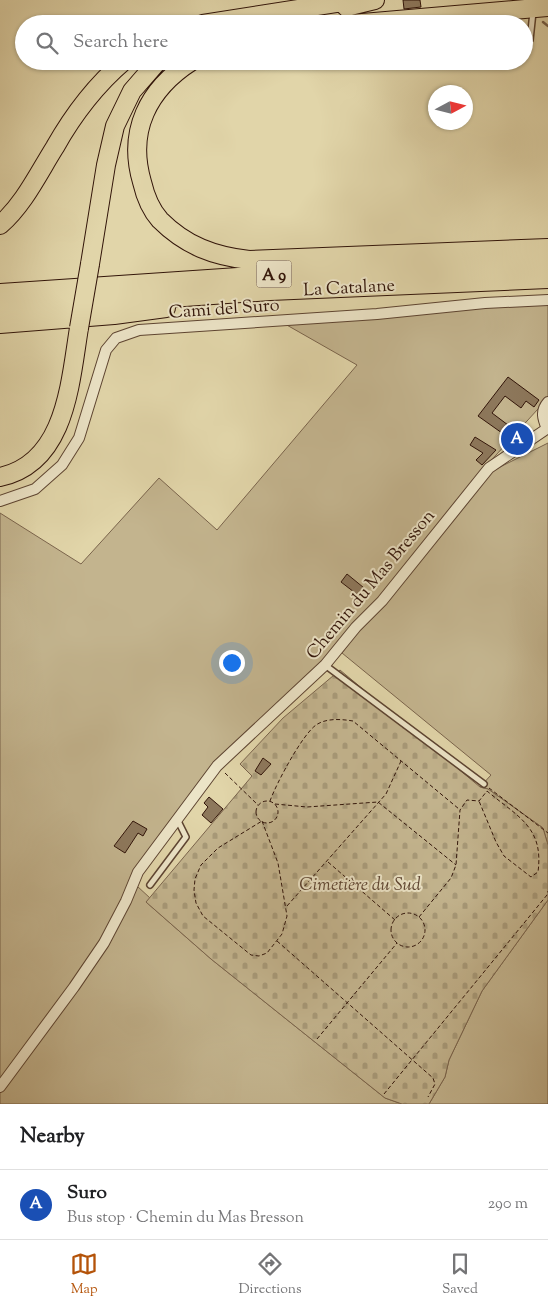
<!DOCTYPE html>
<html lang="en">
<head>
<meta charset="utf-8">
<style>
	:root { --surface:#fff; --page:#f6f6f6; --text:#202124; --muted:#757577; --line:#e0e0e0; --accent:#b45309 }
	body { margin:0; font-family:"Sorts Mill Goudy",serif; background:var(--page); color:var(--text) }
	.compass { position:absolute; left:428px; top:85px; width:45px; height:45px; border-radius:50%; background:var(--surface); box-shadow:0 1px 4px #0004; rotate:83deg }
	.you { position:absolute; left:231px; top:662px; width:18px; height:18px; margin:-12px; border:4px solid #fff; border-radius:50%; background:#1a73e8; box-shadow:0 0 0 8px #1a73e833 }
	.badge { display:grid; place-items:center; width:32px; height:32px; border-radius:50%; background:var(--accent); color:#fff; font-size:16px; font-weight:700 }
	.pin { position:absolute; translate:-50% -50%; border:2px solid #fff; box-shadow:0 1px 5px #0006 }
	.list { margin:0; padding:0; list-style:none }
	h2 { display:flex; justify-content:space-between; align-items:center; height:65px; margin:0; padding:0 20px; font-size:21px }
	h2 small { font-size:16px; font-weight:400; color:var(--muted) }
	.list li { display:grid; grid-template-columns:32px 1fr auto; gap:15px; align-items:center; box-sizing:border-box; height:70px; padding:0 20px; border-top:1px solid var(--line) }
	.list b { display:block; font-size:19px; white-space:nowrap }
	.list p { margin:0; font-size:16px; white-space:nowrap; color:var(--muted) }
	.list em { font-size:16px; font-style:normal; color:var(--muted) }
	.icon { flex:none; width:28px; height:28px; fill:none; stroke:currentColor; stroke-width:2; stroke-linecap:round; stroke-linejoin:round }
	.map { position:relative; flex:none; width:548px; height:1104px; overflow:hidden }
	.search { position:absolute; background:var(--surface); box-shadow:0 1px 4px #0004; left:15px; right:15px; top:15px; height:55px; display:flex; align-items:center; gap:12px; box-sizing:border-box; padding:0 18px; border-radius:28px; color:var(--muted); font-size:19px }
	.sheet { height:135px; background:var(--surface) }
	nav { display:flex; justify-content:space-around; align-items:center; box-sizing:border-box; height:70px; border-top:1px solid var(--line); background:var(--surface); font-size:14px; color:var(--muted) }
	nav a { display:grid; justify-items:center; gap:2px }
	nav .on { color:var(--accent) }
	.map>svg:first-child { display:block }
	.grass { fill:#c3b48e; stroke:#7a644c }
	.cemetery { fill:url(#cemetery-stones); stroke:#7a644c }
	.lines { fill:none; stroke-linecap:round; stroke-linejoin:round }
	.stream { stroke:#776049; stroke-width:2.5 }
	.building { fill:#8d785c; stroke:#311409 }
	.service-casing { stroke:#5d4431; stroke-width:8 }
	.minor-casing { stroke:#5d4431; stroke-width:12 }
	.motorway-casing { stroke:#311409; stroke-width:20 }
	.path { stroke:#311409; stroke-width:1; stroke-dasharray:4 2.5; stroke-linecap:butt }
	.service { stroke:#ece4c7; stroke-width:5 }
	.minor { stroke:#ece4c7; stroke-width:10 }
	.motorway { stroke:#e1d5a9; stroke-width:18 }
	.motorway-bridge-casing { stroke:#311409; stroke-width:20; stroke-linecap:butt }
	.motorway-bridge { stroke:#e1d5a9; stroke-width:18 }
	.labels { text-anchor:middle; stroke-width:4; stroke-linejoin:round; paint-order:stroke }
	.shield { fill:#ece4c7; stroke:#695242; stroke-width:1 }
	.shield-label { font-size:16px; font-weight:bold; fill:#311409 }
	.street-label { font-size:18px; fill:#311409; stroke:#ece4c7 }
	.park-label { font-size:18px; font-style:italic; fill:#5d4431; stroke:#ece4c7 }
</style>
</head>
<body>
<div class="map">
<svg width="548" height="1104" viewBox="0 0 548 1104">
	<defs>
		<pattern id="cemetery-stones" width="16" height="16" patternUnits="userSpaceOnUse" patternTransform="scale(1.25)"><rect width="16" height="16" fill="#c3b48e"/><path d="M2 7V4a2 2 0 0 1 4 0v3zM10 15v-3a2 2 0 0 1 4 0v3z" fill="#a89a79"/></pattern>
	</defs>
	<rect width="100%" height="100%" fill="#e1d5a9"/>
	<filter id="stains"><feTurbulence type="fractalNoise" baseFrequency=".004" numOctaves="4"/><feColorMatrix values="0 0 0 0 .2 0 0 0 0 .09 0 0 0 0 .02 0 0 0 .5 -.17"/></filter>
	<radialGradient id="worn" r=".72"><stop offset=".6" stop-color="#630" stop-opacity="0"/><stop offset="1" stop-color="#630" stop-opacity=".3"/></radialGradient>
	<path class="grass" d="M 548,303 L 548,398 L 486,466 L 379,598 L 322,663 L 214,763 L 123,900 L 101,941 L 71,985 L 0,1081 L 0,513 L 81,564 L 159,478 L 217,530 L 357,365 L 285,324 L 485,306 Z
		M 548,443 L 548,845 L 543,828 L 488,789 L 480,787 L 491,775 L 342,653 L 359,630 L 492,471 Z
		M 137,886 L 150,898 L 146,902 L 211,959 L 385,1098 L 402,1104 L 0,1104 L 0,1092 Z
		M 548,900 L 548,1104 L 429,1104 L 445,1077 L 449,1060 L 482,991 Z"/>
	<path class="cemetery" d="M 340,670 L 480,787 L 488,789 L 543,828 L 548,845 L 548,900 L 482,991 L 449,1060 L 445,1077 L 429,1104 L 402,1104 L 385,1098 L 211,959 L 146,902 L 252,776 L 240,764 L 283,718 Z"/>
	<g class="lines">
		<path class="stream" d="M 543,22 L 548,26"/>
	</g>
	<path class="building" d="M 403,0 L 420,0 L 421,7 L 404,9 Z
		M 508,377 L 539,400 L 534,407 L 526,401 L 521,408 L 505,396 L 492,413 L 508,425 L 502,433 L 478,416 Z
		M 475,437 L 496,450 L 482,465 L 476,460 L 483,453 L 470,445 Z
		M 347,574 L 369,592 L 363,599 L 341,582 Z
		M 263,758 L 271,764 L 261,775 L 255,771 Z
		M 209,797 L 223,809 L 211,823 L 202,815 L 208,807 L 204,803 Z
		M 133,821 L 147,829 L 143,836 L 138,833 L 125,853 L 114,846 Z"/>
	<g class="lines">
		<g class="service-casing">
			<path id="service" d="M 524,46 L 530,40 L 533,12
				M 325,665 L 484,784
				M 150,885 L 186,837 L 177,819"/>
		</g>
		<g class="minor-casing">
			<path id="minor" d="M 547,429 C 543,419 540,411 548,402
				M 0,501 L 35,489 L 62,465 L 79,438 L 106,350 L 116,338 L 139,330 L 377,314 L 485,303 L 548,300
				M 0,1087 L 74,987 L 104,943 L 126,901 L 138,872 L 217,766 L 325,665 L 356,627 L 382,601 L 489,468 L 548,428"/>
		</g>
		<g class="motorway-casing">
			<path id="motorway" d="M 346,7 L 375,0
				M 203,24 L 355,0
				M 351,24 L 548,7
				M 192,61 C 148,89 127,131 142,182 C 145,195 151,210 160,220 C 186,246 214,256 249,260 L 548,248
				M 0,225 C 24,204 38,174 55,147 C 73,115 96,85 124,61
				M 90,264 L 106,165 L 115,126 L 132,91 L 158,61
				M 0,293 L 311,272 L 548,263
				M 0,310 L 270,291 L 548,279
				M 0,324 L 114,315 L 166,308
				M 0,477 C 66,463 70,383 79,328"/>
		</g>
		<path class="path" d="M 225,773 L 258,805
			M 489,788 L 548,833
			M 270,801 C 276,784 302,735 316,725 C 326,718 341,719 353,721 L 459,809
			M256 812a11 11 0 1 1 22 0a11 11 0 1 1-22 0Z
			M 275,804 L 307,807 L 378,802 L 456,865
			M 262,821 L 278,863 L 287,916 L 282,934 L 267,953 L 259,956 L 251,955 L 203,916 L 196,903 L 194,890 L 195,879 L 201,865 L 218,848 Z
			M 328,862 L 395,920
			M 287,906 L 386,794 L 401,761
			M391 930a17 17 0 1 1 34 0a17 17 0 1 1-34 0Z
			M 419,917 L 451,878 L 456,865 L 460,810 L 467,800 L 479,801 L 487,791 C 518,817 544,827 538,872 L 531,877 L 504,856 L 496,842 L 479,801
			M 277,941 L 433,1078 L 435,1084 L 428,1097
			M 317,1039 L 397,943
			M 384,1094 L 547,895 L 548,891"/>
		<use href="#service" class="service"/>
		<use href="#minor" class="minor"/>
		<use href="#motorway" class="motorway"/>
		<g class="motorway-bridge-casing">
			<path id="motorway-bridge" d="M 79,328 L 90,264"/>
		</g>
		<use href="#motorway-bridge" class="motorway-bridge"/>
	</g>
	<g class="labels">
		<rect class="shield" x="256.5" y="260.5" width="35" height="27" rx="4"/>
		<g class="shield-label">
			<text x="274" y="280">A 9</text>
		</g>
		<g class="street-label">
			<text transform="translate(349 287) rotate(-3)" y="6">La Catalane</text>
			<text transform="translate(224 308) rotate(-4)" y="6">Cami del Suro</text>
			<text transform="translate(370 584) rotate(-50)" y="6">Chemin du Mas Bresson</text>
		</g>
		<g class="park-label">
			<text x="360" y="890">Cimetière du Sud</text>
		</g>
	</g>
	<rect width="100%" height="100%" filter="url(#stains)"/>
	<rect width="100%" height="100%" fill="url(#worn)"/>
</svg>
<svg class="compass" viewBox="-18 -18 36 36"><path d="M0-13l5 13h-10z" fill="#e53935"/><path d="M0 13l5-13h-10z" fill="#757577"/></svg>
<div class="you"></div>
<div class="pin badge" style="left:517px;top:439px;background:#1a4fb4">A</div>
<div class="search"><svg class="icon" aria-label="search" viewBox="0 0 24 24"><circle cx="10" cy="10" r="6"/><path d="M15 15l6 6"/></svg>Search here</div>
</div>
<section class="sheet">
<h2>Nearby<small></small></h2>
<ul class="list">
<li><span class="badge" style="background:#1a4fb4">A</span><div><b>Suro</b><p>Bus stop · Chemin du Mas Bresson</p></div><em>290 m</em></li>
</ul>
</section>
<nav>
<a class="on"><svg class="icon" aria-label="map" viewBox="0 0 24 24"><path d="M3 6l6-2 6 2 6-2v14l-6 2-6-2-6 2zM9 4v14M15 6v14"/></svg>Map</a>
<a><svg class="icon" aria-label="directions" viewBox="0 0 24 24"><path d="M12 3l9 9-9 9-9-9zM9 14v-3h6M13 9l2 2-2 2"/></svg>Directions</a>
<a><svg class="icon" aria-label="saved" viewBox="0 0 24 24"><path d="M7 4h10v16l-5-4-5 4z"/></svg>Saved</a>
</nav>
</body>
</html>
